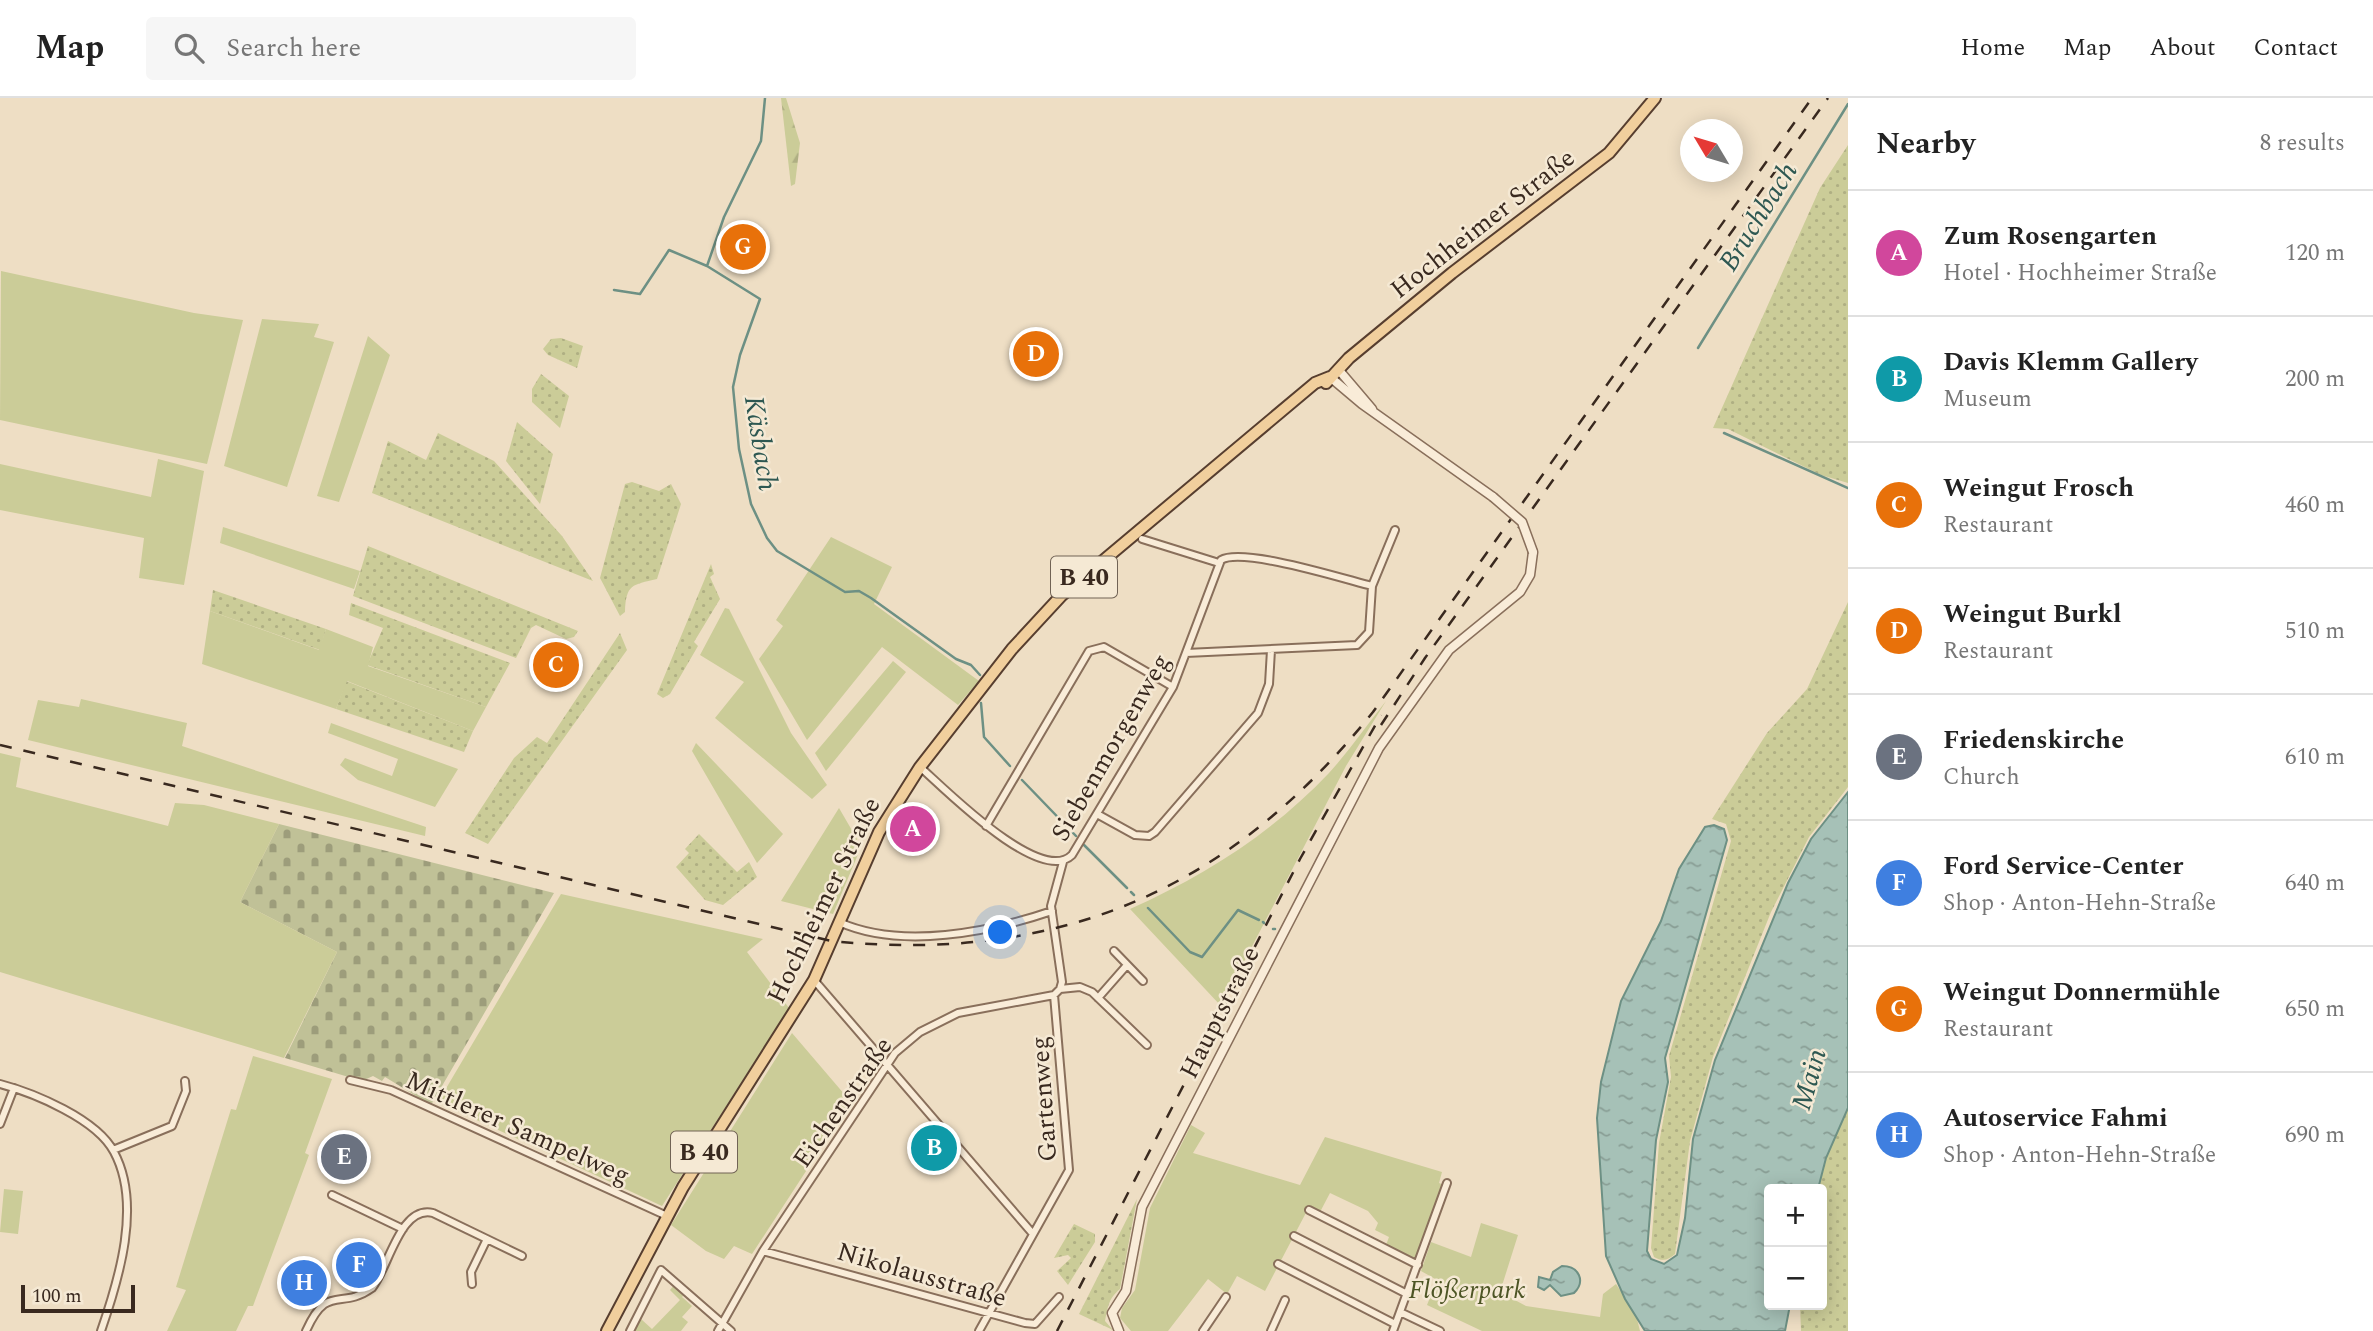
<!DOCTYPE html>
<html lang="en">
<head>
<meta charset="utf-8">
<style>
	:root { --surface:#fff; --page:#f6f6f6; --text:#222; --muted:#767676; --line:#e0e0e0; --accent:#db2777 }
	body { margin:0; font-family:Spectral,serif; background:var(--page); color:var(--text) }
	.controls { position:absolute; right:21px; bottom:21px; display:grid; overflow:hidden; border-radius:7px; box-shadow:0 4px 18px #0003 }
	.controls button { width:63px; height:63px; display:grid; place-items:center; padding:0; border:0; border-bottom:2px solid var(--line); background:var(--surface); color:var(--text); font:35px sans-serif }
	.compass { position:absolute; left:1680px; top:21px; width:63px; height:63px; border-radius:50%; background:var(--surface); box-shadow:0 4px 18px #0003; rotate:308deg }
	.scale { position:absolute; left:21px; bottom:18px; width:114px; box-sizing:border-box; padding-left:7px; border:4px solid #39291f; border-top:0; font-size:19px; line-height:24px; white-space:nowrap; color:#39291f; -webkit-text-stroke:5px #f5e9d4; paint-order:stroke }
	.you { position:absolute; left:1001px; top:835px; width:24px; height:24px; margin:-18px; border:5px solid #fff; border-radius:50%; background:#1a73e8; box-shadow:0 0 0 10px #1a73e833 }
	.badge { display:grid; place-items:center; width:46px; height:46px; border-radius:50%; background:var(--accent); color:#fff; font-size:23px; font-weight:700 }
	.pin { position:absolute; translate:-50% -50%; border:4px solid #fff; box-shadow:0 2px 7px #0006 }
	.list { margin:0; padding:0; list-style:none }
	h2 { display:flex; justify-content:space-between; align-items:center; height:91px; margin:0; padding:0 28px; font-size:30px }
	h2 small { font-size:23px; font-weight:400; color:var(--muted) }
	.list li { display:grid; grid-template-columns:46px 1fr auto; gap:21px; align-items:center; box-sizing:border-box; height:126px; padding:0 28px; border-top:2px solid var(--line) }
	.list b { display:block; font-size:26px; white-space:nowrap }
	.list p { margin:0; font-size:23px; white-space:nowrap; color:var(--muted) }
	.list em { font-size:23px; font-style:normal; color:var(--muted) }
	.icon { flex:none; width:38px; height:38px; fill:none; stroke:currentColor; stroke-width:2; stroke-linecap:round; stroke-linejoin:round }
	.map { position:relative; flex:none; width:1848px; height:1233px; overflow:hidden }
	header { display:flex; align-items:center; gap:42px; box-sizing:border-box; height:98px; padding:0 35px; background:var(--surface); border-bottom:2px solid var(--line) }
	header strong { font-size:33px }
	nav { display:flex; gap:38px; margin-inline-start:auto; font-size:24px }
	.search { width:490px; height:63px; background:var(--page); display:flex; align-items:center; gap:18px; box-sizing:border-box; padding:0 24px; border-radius:7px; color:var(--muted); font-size:26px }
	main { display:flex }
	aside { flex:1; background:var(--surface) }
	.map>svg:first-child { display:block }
	.grass { fill:url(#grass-dots) }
	.forest { fill:url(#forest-firs) }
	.cemetery { fill:url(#cemetery-stones) }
	.green { fill:#cbcc98 }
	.water { fill:url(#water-ripples); stroke:#6d9084; stroke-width:2 }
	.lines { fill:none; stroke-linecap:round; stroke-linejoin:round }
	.stream { stroke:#6d9084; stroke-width:2.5 }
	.minor-casing { stroke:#896f5b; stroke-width:10 }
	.tertiary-casing { stroke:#896f5b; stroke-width:11 }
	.primary-casing { stroke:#573e2f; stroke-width:14 }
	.minor { stroke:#f9ecd8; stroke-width:6 }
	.tertiary { stroke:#f9ecd8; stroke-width:8 }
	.primary { stroke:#f1cf9d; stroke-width:10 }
	.rail { stroke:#39291f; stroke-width:2.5; stroke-dasharray:12 12; stroke-linecap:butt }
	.tertiary-bridge-casing { stroke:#896f5b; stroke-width:11; stroke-linecap:butt }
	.tertiary-bridge { stroke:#f9ecd8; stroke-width:8 }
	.labels { text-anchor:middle; stroke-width:5; stroke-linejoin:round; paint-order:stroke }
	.shield { fill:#f5e9d4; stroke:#716355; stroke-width:2 }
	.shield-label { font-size:24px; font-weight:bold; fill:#39291f }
	.street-label { font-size:26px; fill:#39291f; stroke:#f5e9d4 }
	.park-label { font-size:26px; font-style:italic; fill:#4d5525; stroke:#f5e9d4 }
	.water-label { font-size:28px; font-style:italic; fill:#2e5852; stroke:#f5e9d4 }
</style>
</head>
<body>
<header>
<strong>Map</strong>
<div class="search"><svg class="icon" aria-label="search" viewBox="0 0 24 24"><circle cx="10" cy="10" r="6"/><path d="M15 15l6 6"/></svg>Search here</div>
<nav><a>Home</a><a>Map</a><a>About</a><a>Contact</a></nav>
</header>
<main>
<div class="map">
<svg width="1848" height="1233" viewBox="0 0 1848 1233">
	<defs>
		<pattern id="grass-dots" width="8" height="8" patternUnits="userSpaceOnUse" patternTransform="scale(1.75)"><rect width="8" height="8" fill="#cbcc98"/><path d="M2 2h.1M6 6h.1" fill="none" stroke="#afaf83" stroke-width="1.8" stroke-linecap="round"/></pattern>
		<pattern id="forest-firs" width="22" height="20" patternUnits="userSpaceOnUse" patternTransform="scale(1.75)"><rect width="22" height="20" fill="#cbcc98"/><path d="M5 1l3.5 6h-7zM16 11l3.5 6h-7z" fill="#afaf83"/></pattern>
		<pattern id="cemetery-stones" width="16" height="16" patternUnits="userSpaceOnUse" patternTransform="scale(1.75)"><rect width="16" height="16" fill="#c0c197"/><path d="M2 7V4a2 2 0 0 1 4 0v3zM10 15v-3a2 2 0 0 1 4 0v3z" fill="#9d9d7b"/></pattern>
		<pattern id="water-ripples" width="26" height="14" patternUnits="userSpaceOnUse" patternTransform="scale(1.75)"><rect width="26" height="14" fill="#a6c1b7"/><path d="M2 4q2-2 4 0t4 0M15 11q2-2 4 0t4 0" fill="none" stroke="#889d94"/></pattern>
	</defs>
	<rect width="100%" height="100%" fill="#eedec4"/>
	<path class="grass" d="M 1848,47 L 1848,385 L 1821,377 L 1728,331 L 1713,330 L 1820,90 Z
		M 561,240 L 583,248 L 577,270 L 548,257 L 543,251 L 551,241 Z
		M 541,276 L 569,298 L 560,330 L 532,304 L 532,291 Z
		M 517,324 L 553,356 L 540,406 L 506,363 Z
		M 438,335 L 494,363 L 562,438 L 593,483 L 372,395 L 388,343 L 426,362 Z
		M 632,384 L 659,393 L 671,386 L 681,406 L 657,481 C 632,487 626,486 625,514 L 620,518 L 600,480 L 625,386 Z
		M 368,448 L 578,533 L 574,539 L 566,541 L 536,527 L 531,530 L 516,560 L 353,498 Z
		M 711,466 L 714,476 L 710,479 L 720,501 L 694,544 L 698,548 L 670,596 L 663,600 L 657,596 Z
		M 213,492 L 326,531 L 320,552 L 210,513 Z
		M 1848,504 L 1848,689 L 1809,739 L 1771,814 L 1713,959 L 1690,1043 L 1675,1156 C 1668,1162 1663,1164 1654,1159 L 1651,1150 L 1659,1045 L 1671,979 L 1669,958 L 1731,743 L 1726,726 L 1712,721 L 1767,635 L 1807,591 Z
		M 351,505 L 510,565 L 486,609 L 367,567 L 383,530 L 349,517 Z
		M 620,535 L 627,552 L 488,746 L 465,735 L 514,660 L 537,639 L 547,645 Z
		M 346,583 L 473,633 L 464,654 L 336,611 Z
		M 699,736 L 737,774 L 749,764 L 757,779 L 723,807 L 705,802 L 676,769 L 689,755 L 685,751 Z
		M 1848,1010 L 1848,1233 L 1801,1233 L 1800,1207 L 1822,1207 L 1822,1091 L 1818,1091 L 1826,1060 Z
		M 1137,1101 L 1120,1191 C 1108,1201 1108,1209 1105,1223 L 1113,1232 L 1079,1216 Z
		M 1074,1126 L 1095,1136 L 1095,1144 L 1068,1187 L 1057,1173 L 1071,1160 L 1068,1157 L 1054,1160 Z"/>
	<path class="forest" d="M 781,0 L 786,0 L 800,45 L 795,86 L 791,88 Z"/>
	<path class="cemetery" d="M 279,726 L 554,795 L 431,1007 L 385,979 L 382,983 L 373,978 L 362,983 L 285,960 L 337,854 L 240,804 Z"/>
	<path class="green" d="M 1,173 L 194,215 L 243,222 L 207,366 L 0,322 Z
		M 262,221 L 319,226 L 314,239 L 334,244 L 287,389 L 224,368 Z
		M 368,238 L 390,257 L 339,404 L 317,398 Z
		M 158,361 L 204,373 L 184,487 L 139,480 L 144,440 L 0,412 L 0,366 L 151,399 Z
		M 223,429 L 360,473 L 354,491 L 220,445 Z
		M 831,439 L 892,469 L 874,506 L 979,583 L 958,607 L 882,549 L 807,642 L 759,561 L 783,528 L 776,522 Z
		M 725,510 L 729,511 L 791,635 L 827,687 L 812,701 L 715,620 L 744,584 L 700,557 Z
		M 210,513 L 319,552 L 326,531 L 373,549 L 368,568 L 486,609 L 473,633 L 347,583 L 336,611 L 202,566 Z
		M 893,563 L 906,574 L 826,673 L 815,655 Z
		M 81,601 L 187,625 L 182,648 L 426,729 L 425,738 L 28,642 L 38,602 L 79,609 Z
		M 1386,603 L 1346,668 L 1221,908 L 1130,811 C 1206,777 1272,735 1329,675 C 1349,653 1367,627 1386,603 Z
		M 331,625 L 458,671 L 435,709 L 358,682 L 340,667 L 345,660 L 392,678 L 398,661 L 328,635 Z
		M 696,645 L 783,736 L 757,765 L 692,653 Z
		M 0,655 L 21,660 L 16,689 L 168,728 L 175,705 L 204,707 L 279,726 L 240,804 L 337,854 L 284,960 L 0,874 Z
		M 839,710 L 857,741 L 859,754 L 833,816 L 781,803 Z
		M 561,796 L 763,841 L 747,854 L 789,910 L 662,1108 L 438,1004 Z
		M 792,935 L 851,1004 L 752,1156 L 734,1148 L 724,1161 L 706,1153 L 671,1127 Z
		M 253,958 L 332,981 L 305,1055 L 309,1057 L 253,1208 L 248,1208 L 236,1233 L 167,1233 L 186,1192 L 176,1189 L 231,1011 L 236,1012 Z
		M 1191,1027 L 1205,1035 L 1193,1055 L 1300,1087 L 1325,1039 L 1442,1074 L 1439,1085 L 1444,1087 L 1417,1161 L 1386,1147 L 1389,1139 L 1375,1132 L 1378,1125 L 1368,1113 L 1330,1095 L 1320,1114 L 1309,1109 L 1265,1193 L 1237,1178 L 1227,1196 L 1208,1181 L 1168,1233 L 1131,1233 L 1120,1220 L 1122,1210 L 1135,1192 L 1150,1110 Z
		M 4,1091 L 23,1093 L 18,1136 L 0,1134 Z
		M 1481,1125 L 1518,1137 L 1500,1194 L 1526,1208 L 1600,1219 L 1603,1196 L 1616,1186 L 1636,1217 L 1640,1233 L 1482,1233 L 1427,1207 L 1437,1182 L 1421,1173 L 1431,1144 L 1471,1159 Z
		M 675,1186 L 686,1195 L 682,1199 L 692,1208 L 682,1219 L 688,1224 L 681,1233 L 635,1233 L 641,1221 L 652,1231 L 680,1202 L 670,1192 Z"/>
	<path class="water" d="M 1848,694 L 1848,1010 L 1826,1060 L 1818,1091 L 1769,1091 L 1769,1207 L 1790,1207 L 1785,1233 L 1645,1233 L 1625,1201 L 1606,1158 L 1597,1020 L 1601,984 L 1621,903 L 1661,823 L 1679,771 L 1705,729 L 1714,727 L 1724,731 L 1727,742 L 1665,960 L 1668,984 L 1656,1042 L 1647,1153 L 1651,1161 L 1664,1166 L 1677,1157 L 1685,1120 L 1693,1041 L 1715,962 L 1788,785 L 1811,741 Z
		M 1562,1168 C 1579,1168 1586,1183 1574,1195 L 1561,1198 L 1550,1187 L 1544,1192 L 1538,1189 L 1539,1179 L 1550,1182 L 1553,1174 Z"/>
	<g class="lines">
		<path class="stream" d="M 765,0 L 761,43 L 724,119 L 707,168 L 760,201 L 740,257 L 733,289 L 739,351 L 751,406 L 767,440 L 777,453 L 845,494 L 859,493 L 871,500 L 956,561 L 971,567 L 980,577
			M 614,192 L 640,196 L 669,152 L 707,168
			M 1698,250 L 1848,6
			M 1724,335 L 1848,390
			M 981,605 L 984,639 L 1010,668
			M 1022,682 L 1076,738
			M 1084,747 L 1127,790
			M 1131,794 L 1134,797
			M 1148,810 L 1190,854 L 1202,859 L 1238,812 L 1259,822
			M 1263,824 L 1264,825
			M 1273,831 L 1275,831"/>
		<g class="minor-casing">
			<path id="minor" d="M 1142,441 L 1219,465
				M 1186,555 L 1357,547 L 1369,534 L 1372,488 L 1395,432
				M 920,669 C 944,690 1040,788 1072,757 L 1173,589 L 1221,462 C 1243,449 1344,481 1372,488
				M 1097,716 L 1135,737 L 1149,738 L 1155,734 L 1258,615 L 1269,586 L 1271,552
				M 986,728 L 1089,553 L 1104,549 L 1173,589
				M 839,824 C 901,852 990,834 1052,813
				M 1114,853 L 1143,883
				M 814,882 L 1033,1136
				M 1060,891 L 1062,884 L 1051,808 L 1063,764
				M 1098,900 L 1127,867
				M 350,982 L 391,992 L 667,1118
				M 0,986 C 34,995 97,1021 114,1054 C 142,1106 119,1181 101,1233
				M 0,1026 L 14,990
				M 113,1052 L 172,1028 L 186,993 L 185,983
				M 332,1097 L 403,1131
				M 1309,1112 L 1418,1167
				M 1294,1138 L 1407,1196
				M 763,1153 L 1025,1225 L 1035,1226 L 1059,1199
				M 1278,1166 L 1395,1226
				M 472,1186 L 471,1174 L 487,1141
				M 1400,1214 L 1440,1233
				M 306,1233 C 328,1184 340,1213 372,1190 C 389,1169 400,1107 433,1115 L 522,1158
				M 630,1233 L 661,1172 L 731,1233
				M 718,1233 L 763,1153 L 895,955 L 920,934 L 958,915 L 1054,897 L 1060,891 L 1080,889 L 1092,894 L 1147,947
				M 979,1233 L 1069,1072 L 1054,897
				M 1203,1233 L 1226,1199
				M 1271,1233 L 1285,1202
				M 1393,1233 L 1447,1085"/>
		</g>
		<g class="tertiary-casing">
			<path id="tertiary" d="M 1338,271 L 1372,311
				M 1330,279 L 1362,306 L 1493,399
				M 1119,1233 L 1112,1215 L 1126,1193 L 1142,1109 L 1379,650 L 1449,552 L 1520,494 L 1530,477 L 1533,454"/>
		</g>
		<g class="primary-casing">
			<path id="primary" d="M 1326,285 L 1349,260 L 1452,175 L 1609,55 L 1655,0
				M 607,1233 L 683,1089 L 814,882 L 879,734 L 920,669 L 1012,551 L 1061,498 L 1315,285 L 1330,279"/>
		</g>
		<use href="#minor" class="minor"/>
		<use href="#tertiary" class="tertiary"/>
		<use href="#primary" class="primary"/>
		<path class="rail" d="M 1381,627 L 1425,560 L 1828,0
			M 0,647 L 831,843 C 1060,866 1230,792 1373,614 L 1812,0
			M 1057,1233 L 1300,761 L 1381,617"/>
		<g class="tertiary-bridge-casing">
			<path id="tertiary-bridge" d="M 1493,399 L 1522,424 L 1533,454"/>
		</g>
		<use href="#tertiary-bridge" class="tertiary-bridge"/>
	</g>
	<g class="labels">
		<g class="shield">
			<rect x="1051" y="458.5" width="66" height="41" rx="5"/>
			<rect x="671" y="1033.5" width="66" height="41" rx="5"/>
		</g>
		<g class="shield-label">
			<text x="1084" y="487">B 40</text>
			<text x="704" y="1062">B 40</text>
		</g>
		<g class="street-label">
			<text transform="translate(1482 125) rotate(-38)" y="9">Hochheimer Straße</text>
			<text transform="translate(1110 649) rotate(-60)" y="9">Siebenmorgenweg</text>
			<text transform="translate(823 802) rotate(-64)" y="9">Hochheimer Straße</text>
			<text transform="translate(1219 914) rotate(-63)" y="9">Hauptstraße</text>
			<text transform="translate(1043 1001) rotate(-94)" y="9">Gartenweg</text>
			<text transform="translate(842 1004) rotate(-55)" y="9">Eichenstraße</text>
			<text transform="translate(518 1029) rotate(24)" y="9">Mittlerer Sampelweg</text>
			<text transform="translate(922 1176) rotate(16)" y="9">Nikolausstraße</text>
		</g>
		<g class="park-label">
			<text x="1467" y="1200">Flößerpark</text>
		</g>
		<g class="water-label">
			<text transform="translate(1757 118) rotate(-58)" y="10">Bruchbach</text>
			<text transform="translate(762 345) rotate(81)" y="10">Käsbach</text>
			<text transform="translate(1808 981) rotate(-74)" y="10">Main</text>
		</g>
	</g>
</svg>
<div class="controls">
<button>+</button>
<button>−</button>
</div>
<svg class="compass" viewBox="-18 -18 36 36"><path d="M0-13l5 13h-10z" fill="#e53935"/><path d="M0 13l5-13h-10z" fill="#767676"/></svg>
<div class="scale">100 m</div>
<div class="you"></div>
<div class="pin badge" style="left:913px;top:731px;background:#d1479c">A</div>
<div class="pin badge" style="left:934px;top:1050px;background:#0f9aa8">B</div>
<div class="pin badge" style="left:556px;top:567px;background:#e8710a">C</div>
<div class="pin badge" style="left:1036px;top:256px;background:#e8710a">D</div>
<div class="pin badge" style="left:344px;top:1059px;background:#6b7280">E</div>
<div class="pin badge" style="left:359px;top:1167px;background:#3f7fe0">F</div>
<div class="pin badge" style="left:743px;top:149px;background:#e8710a">G</div>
<div class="pin badge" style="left:304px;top:1185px;background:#3f7fe0">H</div>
</div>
<aside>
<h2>Nearby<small>8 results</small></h2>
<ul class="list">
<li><span class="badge" style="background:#d1479c">A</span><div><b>Zum Rosengarten</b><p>Hotel · Hochheimer Straße</p></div><em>120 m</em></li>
<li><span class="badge" style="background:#0f9aa8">B</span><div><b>Davis Klemm Gallery</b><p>Museum</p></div><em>200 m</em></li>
<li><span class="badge" style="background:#e8710a">C</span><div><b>Weingut Frosch</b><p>Restaurant</p></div><em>460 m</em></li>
<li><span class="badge" style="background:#e8710a">D</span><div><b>Weingut Burkl</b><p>Restaurant</p></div><em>510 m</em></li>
<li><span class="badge" style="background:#6b7280">E</span><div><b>Friedenskirche</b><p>Church</p></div><em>610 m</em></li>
<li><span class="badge" style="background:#3f7fe0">F</span><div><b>Ford Service-Center</b><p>Shop · Anton-Hehn-Straße</p></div><em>640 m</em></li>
<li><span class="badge" style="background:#e8710a">G</span><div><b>Weingut Donnermühle</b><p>Restaurant</p></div><em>650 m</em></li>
<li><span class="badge" style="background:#3f7fe0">H</span><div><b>Autoservice Fahmi</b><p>Shop · Anton-Hehn-Straße</p></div><em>690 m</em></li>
</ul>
</aside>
</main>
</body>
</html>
